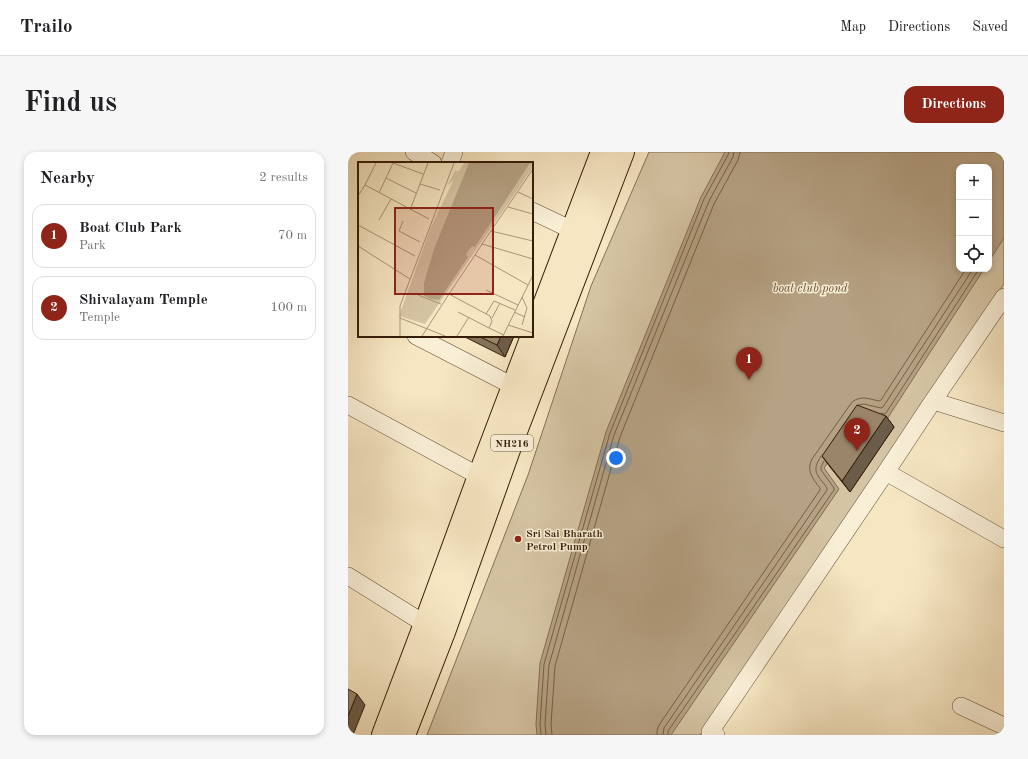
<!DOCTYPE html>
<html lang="en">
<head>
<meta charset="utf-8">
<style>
	:root { --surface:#fff; --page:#f6f6f6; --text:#202124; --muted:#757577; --line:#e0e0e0; --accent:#8f2418 }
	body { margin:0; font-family:"Old Standard TT",serif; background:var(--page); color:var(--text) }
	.controls { position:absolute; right:12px; top:12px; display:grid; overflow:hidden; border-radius:8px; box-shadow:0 2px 6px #0003 }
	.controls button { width:36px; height:36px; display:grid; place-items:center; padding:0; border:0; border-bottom:1px solid var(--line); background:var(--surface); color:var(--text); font:20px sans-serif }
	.you { position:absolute; left:268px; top:306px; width:14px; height:14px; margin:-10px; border:3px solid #fff; border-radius:50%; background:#1a73e8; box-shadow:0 0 0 6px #1a73e833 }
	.badge { display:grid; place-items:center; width:26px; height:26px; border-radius:50%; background:var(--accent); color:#fff; font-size:13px; font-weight:700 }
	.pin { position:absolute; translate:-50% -33px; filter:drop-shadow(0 1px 2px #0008) }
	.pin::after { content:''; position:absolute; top:21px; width:14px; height:12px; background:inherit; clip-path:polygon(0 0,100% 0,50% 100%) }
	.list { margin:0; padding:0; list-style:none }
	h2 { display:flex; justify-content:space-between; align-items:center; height:52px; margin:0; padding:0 16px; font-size:17px }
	h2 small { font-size:13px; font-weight:400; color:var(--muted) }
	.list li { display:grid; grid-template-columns:26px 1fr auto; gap:12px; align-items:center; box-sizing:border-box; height:64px; margin:0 8px 8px; padding:0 8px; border:1px solid var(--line); border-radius:12px }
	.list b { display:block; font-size:15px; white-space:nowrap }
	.list p { margin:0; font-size:13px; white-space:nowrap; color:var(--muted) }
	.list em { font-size:13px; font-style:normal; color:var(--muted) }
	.icon { flex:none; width:22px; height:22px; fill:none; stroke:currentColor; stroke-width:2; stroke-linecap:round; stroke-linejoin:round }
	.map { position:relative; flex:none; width:656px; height:583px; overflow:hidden; border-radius:12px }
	header { display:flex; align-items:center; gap:24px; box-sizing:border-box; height:56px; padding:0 20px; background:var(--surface); border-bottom:1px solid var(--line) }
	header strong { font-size:19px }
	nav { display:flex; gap:22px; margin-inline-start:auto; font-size:14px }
	.intro { display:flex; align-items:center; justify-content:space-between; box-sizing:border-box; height:96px; padding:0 24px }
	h1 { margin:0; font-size:28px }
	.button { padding:10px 18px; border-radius:12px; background:var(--accent); color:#fff; font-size:14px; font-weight:700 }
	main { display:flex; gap:24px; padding:0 24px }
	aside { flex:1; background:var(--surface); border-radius:12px; box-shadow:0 2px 6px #0003 }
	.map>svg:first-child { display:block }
	.green { fill:#d5c4a3; stroke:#867056; fill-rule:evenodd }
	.water { fill:#b5a183; stroke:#826c52 }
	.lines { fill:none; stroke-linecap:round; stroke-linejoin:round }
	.shore { stroke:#765e46; stroke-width:1 }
	.minor-casing { stroke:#664e37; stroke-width:18 }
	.trunk-casing { stroke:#361c09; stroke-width:24 }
	.minor { stroke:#f9efd7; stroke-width:17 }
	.trunk { stroke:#f6e6c2; stroke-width:22 }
	.wall { fill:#84725a; stroke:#361c09 }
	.shaded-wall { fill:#6c5d4a; stroke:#361c09 }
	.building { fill:#9a8569; stroke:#361c09 }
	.poi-dot { fill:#8f2418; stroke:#f9efd7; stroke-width:1.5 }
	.labels { text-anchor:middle; stroke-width:3; stroke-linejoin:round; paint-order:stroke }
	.shield { fill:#f9efd7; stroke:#705b47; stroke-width:1 }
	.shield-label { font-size:10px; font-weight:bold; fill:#361c09 }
	.poi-label { font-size:11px; font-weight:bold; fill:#361c09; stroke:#f9efd7; text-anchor:start }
	.water-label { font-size:12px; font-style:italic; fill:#624b34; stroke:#f9efd7 }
	.inset-road { fill:none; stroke:#a99578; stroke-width:1 }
	.view { fill:#8f2418; fill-opacity:0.15; stroke:#8f2418; stroke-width:2 }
	.inset-edge { fill:none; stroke:#361c09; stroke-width:2 }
</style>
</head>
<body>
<header>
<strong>Trailo</strong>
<nav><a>Map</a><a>Directions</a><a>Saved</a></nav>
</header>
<div class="intro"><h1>Find us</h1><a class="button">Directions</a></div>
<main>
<aside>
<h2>Nearby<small>2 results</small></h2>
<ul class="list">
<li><span class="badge">1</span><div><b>Boat Club Park</b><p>Park</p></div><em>70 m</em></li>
<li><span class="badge">2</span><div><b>Shivalayam Temple</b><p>Temple</p></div><em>100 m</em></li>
</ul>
</aside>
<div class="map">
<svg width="656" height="583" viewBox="0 0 656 583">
	<rect width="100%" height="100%" fill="#f6e6c2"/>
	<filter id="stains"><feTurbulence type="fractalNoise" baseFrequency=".005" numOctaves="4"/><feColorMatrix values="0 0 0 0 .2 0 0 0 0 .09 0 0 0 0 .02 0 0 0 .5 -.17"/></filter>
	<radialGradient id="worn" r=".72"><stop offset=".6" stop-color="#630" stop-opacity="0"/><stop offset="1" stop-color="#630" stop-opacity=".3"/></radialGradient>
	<path class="green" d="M 301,0 L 656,0 L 656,132 L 352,583 L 79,583 L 180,323 L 243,134 ZM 611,15 L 641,15 L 641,117 L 611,117 Z"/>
	<path class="water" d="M 377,0 L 656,0 L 656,86 L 641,109 L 641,15 L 611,15 L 611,117 L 636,117 L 539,267 L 514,261 L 476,316 L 491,337 L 323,583 L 189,583 L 188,572 L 192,511 L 258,280 L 353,45 Z"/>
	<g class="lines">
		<path class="shore" d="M 510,253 L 516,252 L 533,256 L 535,255 L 625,117
			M 533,261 L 536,262 L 538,261 L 631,117
			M 193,583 L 192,572 L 196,512 L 262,281 L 356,47 L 380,3 L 381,0
			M 198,583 L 197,572 L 201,513 L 266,283 L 361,49 L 385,5 L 386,0
			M 204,583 L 203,572 L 207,514 L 272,285 L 366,52 L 390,8 L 392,0
			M 309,583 L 309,578 L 311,573 L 472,338 L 472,336 C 465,327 458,319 464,307 L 504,250 C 513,243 521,247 531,249 L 533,248 L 618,117
			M 315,583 L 316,576 L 479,338 L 479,336 C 469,322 463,320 473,304
			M 320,583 L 320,579 L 486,338 L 486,336 L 473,318 L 473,315 L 476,309"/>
		<g class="minor-casing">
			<path id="minor" d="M 66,0 L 85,11
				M 102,11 L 106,0
				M 184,59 L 224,78
				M 656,145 L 585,249 L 656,271
				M 68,184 L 165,234
				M 585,249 L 538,320 L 656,387
				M 0,253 L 131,324
				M 0,424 L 77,472 L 87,476
				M 613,554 L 656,574
				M 368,583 L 362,580 L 538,320"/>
		</g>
		<g class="trunk-casing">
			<path id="trunk" d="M 35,583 L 77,472 L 131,324 L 254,0
				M 56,583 L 96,480 L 162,295 L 275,0"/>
		</g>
		<use href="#minor" class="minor"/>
		<use href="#trunk" class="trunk"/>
	</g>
	<path class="wall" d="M 115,184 L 166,184 L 157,205 Z
		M 538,264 L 546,275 L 502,340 L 482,315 L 474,304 Z"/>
	<path class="shaded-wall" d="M 153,184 L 166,184 L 157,205 L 149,193 Z
		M 538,264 L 546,275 L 502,340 L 494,329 Z
		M 9,542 L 17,553 L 5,583 L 0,583 L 0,564 Z"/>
	<path class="building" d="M 130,184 L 153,184 L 149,193 Z
		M 509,253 L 538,264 L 494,329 L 474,304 Z
		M 0,537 L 9,542 L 0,564 Z"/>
	<circle class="poi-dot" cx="170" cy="387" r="4"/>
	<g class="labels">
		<rect class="shield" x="143" y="283" width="42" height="16" rx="3"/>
		<g class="shield-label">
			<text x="164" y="295">NH216</text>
		</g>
		<g class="poi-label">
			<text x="178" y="385">Sri Sai Bharath<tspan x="178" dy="13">Petrol Pump</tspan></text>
		</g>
		<g class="water-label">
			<text x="462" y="140">boat club pond</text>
		</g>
	</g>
	<g transform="translate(10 10)">
		<rect width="175" height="175" fill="#f6e6c2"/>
		<path d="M 106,1 L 175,1 L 175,5 L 67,162 L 41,154 L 73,65 L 96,17 L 89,24 L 97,9 L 100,9 L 96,16 Z" fill="#d5c4a3"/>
		<path d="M 111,1 L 172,1 L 117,85 L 114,84 L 108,92 L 110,95 L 81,138 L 73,137 L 66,134 L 66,121 L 76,87 Z" fill="#b5a183"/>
		<path class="inset-road" d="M 18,1 L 7,23 L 71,57M 35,1 L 65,12M 175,7 L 124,82 L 175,97M 28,16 L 58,31M 62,22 L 82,28M 160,30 L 175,37M 21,31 L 35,1M 0,34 L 7,23M 150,45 L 175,52M 52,48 L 70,1M 21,58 L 33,37M 45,59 L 41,69 L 62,80M 0,63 L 57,94M 133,69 L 175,79M 124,82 L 117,93 L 170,123M 0,84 L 52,117M 117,93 L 91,132 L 132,154 L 134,159 L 131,166 L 146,173M 128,128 L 160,143M 60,133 L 83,142M 164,135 L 169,146 L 164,163M 100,150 L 131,166M 156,150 L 167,155M 128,152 L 136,139 L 157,148M 42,156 L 87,174M 134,156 L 142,141M 150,163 L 175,171M 42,174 L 42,144 L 96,1M 64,174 L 91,132M 99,174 L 111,155M 145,174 L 175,113"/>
		<path class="view" d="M 37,46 L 135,46 L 135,132 L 37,132 Z"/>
		<rect width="175" height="175" class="inset-edge"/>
	</g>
	<rect width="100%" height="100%" filter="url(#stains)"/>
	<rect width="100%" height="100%" fill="url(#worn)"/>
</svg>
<div class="controls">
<button>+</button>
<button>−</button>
<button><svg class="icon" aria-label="locate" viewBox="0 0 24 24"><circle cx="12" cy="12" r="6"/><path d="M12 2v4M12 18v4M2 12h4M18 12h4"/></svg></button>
</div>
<div class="you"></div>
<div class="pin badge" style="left:401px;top:228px">1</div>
<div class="pin badge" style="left:509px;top:299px">2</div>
</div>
</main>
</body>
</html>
